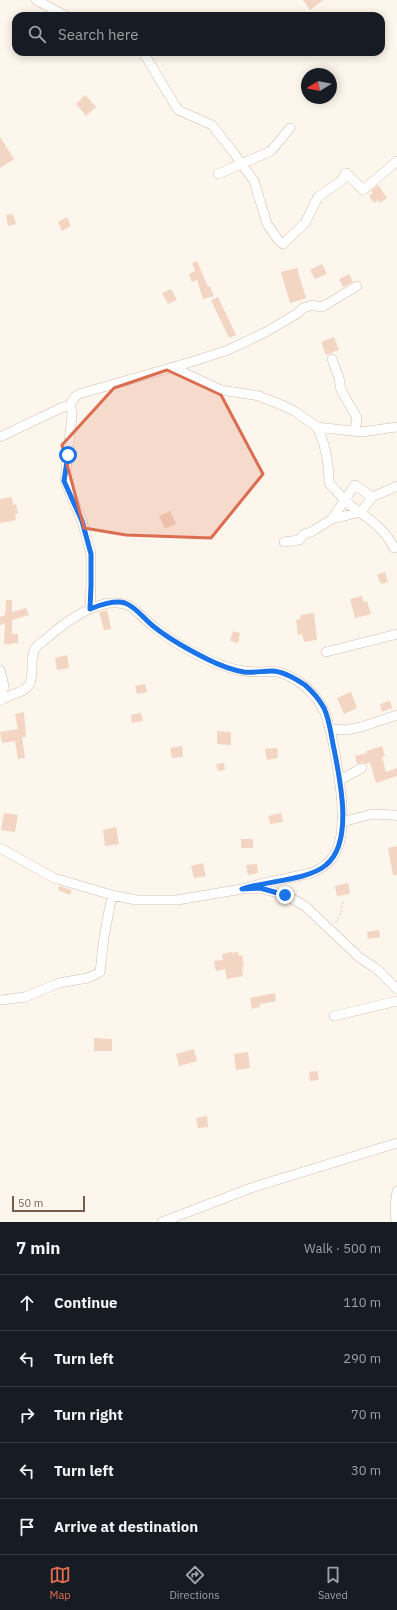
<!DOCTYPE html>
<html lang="en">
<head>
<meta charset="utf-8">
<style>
	:root { --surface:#171b24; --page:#242831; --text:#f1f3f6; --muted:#9ea1a6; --line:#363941; --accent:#e76f51 }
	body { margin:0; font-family:"IBM Plex Sans",sans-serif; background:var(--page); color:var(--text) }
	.compass { position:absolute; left:301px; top:68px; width:36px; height:36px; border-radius:50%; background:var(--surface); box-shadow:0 2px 10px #0003; rotate:260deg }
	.scale { position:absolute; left:12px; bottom:10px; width:73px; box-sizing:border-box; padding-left:4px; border:2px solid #7a5c4d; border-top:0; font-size:11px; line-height:14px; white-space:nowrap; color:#7a5c4d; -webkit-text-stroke:3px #fffaf3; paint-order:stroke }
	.stop { position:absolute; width:12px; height:12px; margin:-9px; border:3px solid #1a73e8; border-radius:50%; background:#fff }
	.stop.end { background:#1a73e8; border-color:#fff; box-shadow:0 1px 4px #0008 }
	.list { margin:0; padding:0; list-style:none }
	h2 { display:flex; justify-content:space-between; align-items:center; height:52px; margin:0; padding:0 16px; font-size:17px }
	h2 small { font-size:13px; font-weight:400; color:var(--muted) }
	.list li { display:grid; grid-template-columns:26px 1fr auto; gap:12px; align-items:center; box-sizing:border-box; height:56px; padding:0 16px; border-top:1px solid var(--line) }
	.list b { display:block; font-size:15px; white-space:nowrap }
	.list em { font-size:13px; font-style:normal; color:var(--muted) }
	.icon { flex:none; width:22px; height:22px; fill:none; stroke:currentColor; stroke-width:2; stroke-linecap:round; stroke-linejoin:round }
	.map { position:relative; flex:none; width:397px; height:1222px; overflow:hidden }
	.search { position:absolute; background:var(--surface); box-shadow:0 2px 10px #0003; left:12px; right:12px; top:12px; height:44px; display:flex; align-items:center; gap:10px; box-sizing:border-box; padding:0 14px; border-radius:12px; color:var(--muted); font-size:15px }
	.sheet { height:332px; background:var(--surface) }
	nav { display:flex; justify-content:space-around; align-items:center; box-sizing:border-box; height:56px; border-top:1px solid var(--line); background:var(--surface); font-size:11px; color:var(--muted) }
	nav a { display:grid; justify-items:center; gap:2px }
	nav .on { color:var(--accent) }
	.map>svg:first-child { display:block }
	.building { fill:#f3d5c3 }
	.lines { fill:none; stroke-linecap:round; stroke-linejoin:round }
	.minor-casing { stroke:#d1beb0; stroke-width:10 }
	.path { stroke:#d9b8a5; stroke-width:1.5; stroke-dasharray:1 3; stroke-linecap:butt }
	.minor { stroke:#fff; stroke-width:9 }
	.route { stroke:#1a73e8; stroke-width:5 }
	.marked { fill:#dc6d51; fill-opacity:0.2; stroke:#dc6d51; stroke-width:3; stroke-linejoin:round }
</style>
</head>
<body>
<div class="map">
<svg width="397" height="1222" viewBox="0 0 397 1222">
	<rect width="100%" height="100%" fill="#fdf6ec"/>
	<path class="building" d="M 303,0 L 323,0 L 310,10 Z
		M 85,95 L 96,107 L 86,116 L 76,104 Z
		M 0,137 L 14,159 L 0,168 Z
		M 378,185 L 387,198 L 380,203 L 378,200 L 374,203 L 369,196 L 373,193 L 371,191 Z
		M 13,214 L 16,224 L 8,226 L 6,215 Z
		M 67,217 L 71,226 L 62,231 L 58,222 Z
		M 197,261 L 208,287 L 210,286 L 214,296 L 203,299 L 197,280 L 192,282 L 189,274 L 195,271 L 192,263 Z
		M 322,264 L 327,274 L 315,279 L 310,270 Z
		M 297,268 L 306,298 L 290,303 L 281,272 Z
		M 349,274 L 353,282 L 343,287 L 339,279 Z
		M 171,289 L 177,300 L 168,304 L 162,293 Z
		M 218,297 L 236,335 L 229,338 L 211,300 Z
		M 334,337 L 339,350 L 326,355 L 321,342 Z
		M 12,497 L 13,505 L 16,504 L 18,514 L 15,514 L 16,520 L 0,523 L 0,499 Z
		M 170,511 L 176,524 L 165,529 L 159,516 Z
		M 385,572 L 388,582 L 381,584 L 377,575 Z
		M 362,596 L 363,602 L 367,601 L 371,614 L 355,618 L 350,599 Z
		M 6,600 L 12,600 L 12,612 L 26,608 L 29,615 L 12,620 L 12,634 L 18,634 L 18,643 L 12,643 L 12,644 L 4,644 L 5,623 L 0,625 L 0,617 L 5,615 Z
		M 107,610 L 111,629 L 104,630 L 99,612 Z
		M 314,613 L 317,640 L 304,642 L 302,634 L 298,635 L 296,620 L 300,619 L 301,615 Z
		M 233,631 L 240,633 L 238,643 L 230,641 Z
		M 67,655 L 69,668 L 57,670 L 55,658 Z
		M 145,684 L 147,692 L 137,694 L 135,686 Z
		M 351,692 L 357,708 L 344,714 L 337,698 Z
		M 390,701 L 392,708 L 382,712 L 380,704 Z
		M 24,712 L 26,737 L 22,737 L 25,758 L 18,759 L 15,741 L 2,743 L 0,732 L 18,729 L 15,714 Z
		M 141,713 L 143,721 L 132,723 L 131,715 Z
		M 217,731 L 231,732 L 231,745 L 217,744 Z
		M 182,746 L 183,757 L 172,758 L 170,748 Z
		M 382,746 L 385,756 L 382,757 L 386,772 L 397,768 L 397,776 L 376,783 L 370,762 L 366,764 L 362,762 L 357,764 L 355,756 L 367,753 L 366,751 Z
		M 277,748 L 278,758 L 267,760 L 265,749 Z
		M 224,763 L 225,770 L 218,771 L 216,764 Z
		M 4,813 L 18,815 L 15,832 L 1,830 Z
		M 281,813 L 283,822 L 270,824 L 268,816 Z
		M 116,827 L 119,844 L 105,846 L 103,830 Z
		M 241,839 L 253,839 L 253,848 L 241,848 Z
		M 397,846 L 397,875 L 393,875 L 388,848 Z
		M 203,863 L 206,876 L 194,878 L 191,866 Z
		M 257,864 L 258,873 L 248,875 L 246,865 Z
		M 348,883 L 350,894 L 337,896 L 335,886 Z
		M 59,886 L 72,890 L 70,895 L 58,890 Z
		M 379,930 L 380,937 L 368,939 L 367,932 Z
		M 232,952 L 232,953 L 238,952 L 239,956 L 242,955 L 244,967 L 242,967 L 243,976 L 227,979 L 225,969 L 216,971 L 214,961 L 223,960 L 222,954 Z
		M 275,993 L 276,1001 L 260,1004 L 260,1007 L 252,1009 L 250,998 Z
		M 94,1038 L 112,1039 L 112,1051 L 94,1051 Z
		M 194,1049 L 197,1061 L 179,1066 L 176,1054 Z
		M 248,1052 L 250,1068 L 236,1070 L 234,1054 Z
		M 317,1071 L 319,1080 L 310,1081 L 309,1072 Z
		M 207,1116 L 208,1127 L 198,1128 L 196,1118 Z"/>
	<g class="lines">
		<g class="minor-casing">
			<path id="minor" d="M 36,0 L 66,16
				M 143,52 L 178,110 L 212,125 L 234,153 L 254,181 L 267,224 L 279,241 L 283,244 L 305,223 L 318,197 L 341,181 L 346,173 L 363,190 L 397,161
				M 218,174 L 271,151 L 290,128
				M 332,359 L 339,378 L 341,390 L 357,418 L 356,425 L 352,431
				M 172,367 L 221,390 L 259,396 L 284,406 L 296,412 L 317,427 L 361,432 L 397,427
				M 69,406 L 75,397 L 79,394 L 191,362 L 228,350 L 266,332 L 298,313 L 303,308 L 312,305 L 322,307 L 357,286
				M 317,427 C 326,445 329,463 329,483 C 337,491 345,502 354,508 C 369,519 386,530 394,548
				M 0,437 L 63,407 L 69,406 L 71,408 L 72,415 L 65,481 L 82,521 L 91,554 L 91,585 L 90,609
				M 332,519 L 355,485 L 372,497
				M 284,542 L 299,540 L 304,534 L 311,532 L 332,519 L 361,512 L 372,497 L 397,486
				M 326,652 L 397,634
				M 0,670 L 4,686 L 0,701
				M 0,701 C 8,694 23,694 29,685 C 35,675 29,660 35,649 C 37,645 42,642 46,639 C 65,622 103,593 130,606 C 138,612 145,620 153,626 C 172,642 200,658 224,666 C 235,670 247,672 260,672 C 266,672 272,671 278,672 C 284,673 289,676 294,679 C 325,696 329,722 335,753 C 338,772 342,791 342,810 C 343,838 340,862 311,873 L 260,884 L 242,889
				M 330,729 L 346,730 L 361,727 L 397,715
				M 340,780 L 362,768
				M 342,822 L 372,814 L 394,815 L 397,816
				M 0,848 L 54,878 L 112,895 L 136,900 L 177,900 L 242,889 L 260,888 L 285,895 L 305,906 L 360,958 L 377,969 L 397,989
				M 0,1000 L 25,997 L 59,983 L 88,978 L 100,972 L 104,937 L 112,895
				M 334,1016 L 397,1001
				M 162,1222 L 251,1188 L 397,1143
				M 396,1222 L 395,1206 L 397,1191"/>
		</g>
		<path class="path" d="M 336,922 L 341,913 L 343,900"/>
		<use href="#minor" class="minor"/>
	</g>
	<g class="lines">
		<path class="route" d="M 68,455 L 64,481 L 82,521 L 91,554 L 91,585 L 90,609 C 99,605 115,600 125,603 C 136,607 144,619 153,626 C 169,639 189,650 207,659 C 219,665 232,670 244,672 C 253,673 263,671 272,671 C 283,671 296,679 305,685 C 312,691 319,699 324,708 C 330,721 331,736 334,749 C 340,780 354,842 326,865 C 309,880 266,881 242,889 L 260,888 L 285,895"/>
	</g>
	<path class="marked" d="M 167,370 L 221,395 L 263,474 L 211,538 L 126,535 L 84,528 L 62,445 L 114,388 Z"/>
</svg>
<svg class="compass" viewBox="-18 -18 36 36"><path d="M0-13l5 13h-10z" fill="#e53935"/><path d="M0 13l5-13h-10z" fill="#9ea1a6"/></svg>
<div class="scale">50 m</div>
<div class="stop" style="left:68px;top:455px"></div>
<div class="stop end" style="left:285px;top:895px"></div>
<div class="search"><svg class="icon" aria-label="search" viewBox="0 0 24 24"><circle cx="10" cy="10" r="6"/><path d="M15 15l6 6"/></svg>Search here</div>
</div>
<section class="sheet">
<h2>7 min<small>Walk · 500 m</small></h2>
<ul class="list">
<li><svg class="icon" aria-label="ahead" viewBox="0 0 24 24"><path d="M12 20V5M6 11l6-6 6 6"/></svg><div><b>Continue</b></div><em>110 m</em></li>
<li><svg class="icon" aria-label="left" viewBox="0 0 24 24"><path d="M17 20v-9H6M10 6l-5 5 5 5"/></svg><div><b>Turn left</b></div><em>290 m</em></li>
<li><svg class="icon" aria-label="right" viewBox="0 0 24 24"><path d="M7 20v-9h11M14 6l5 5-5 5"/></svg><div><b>Turn right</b></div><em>70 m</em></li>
<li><svg class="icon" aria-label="left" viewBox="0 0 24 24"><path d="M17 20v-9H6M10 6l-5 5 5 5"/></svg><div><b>Turn left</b></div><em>30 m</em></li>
<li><svg class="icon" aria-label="arrive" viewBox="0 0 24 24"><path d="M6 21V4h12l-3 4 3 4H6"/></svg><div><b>Arrive at destination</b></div></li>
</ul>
</section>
<nav>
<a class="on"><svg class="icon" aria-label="map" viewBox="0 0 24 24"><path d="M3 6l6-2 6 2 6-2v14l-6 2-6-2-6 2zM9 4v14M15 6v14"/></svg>Map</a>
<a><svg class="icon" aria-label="directions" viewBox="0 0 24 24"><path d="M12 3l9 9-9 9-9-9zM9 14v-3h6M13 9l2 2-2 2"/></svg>Directions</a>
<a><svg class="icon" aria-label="saved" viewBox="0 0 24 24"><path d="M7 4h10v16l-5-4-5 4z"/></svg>Saved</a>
</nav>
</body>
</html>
